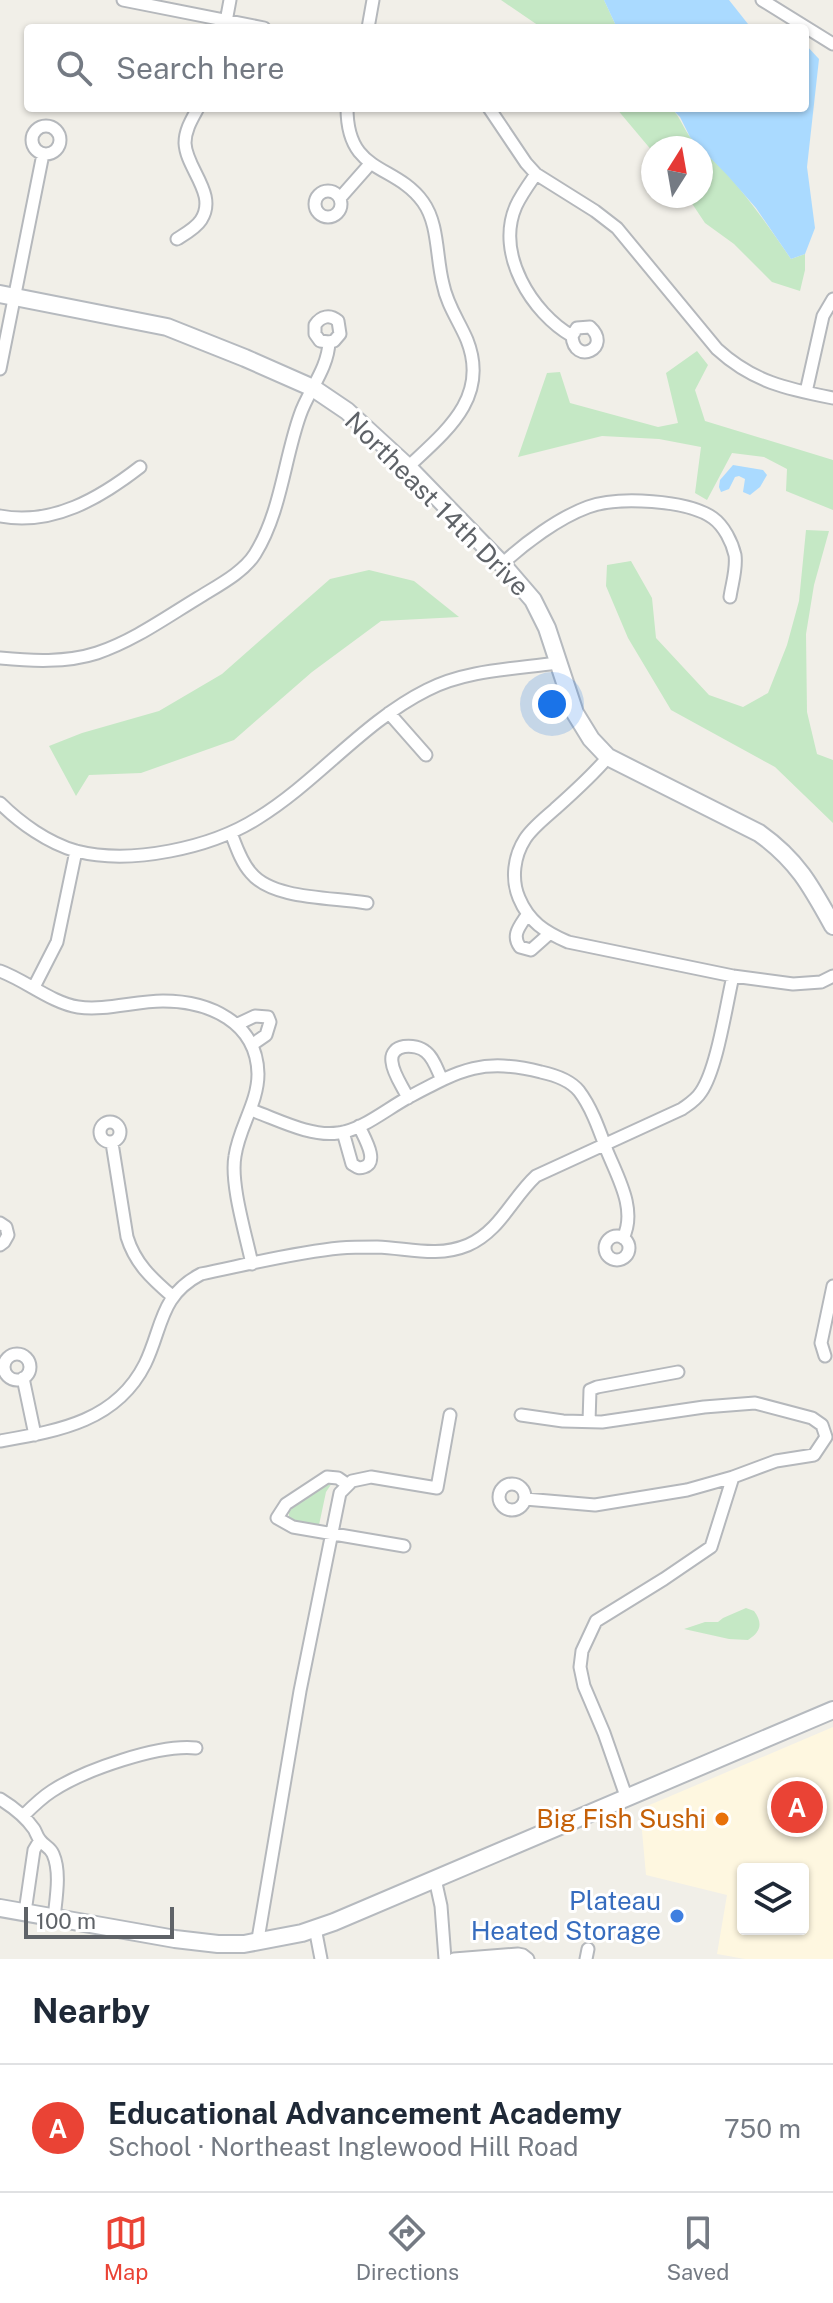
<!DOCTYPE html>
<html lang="en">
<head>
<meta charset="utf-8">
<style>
	:root { --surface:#fff; --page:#f6f6f7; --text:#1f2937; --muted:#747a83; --line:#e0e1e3; --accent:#ea4335 }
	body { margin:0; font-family:"Public Sans",sans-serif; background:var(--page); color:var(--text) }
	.controls { position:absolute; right:24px; bottom:24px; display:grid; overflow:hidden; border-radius:8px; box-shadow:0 2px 6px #0004 }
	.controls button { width:72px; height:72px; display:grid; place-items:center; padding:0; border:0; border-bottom:2px solid var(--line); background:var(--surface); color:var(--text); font:40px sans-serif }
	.compass { position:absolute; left:641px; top:136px; width:72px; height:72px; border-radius:50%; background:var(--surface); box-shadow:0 2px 6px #0004; rotate:11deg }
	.scale { position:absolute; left:24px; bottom:20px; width:150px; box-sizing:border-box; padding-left:8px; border:4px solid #5f6368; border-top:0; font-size:22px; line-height:28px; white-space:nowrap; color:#5f6368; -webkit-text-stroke:6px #fff; paint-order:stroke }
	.you { position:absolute; left:552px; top:704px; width:28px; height:28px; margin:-20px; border:6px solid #fff; border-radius:50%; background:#1a73e8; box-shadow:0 0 0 12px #1a73e833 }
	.badge { display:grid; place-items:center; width:52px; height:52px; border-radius:50%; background:var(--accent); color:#fff; font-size:26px; font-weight:700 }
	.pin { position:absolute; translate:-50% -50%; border:4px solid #fff; box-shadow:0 2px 8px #0006 }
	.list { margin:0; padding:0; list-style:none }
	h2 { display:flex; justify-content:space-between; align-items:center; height:104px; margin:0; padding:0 32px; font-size:34px }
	h2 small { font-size:26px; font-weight:400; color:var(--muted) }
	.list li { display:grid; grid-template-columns:52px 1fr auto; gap:24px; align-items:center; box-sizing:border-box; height:128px; padding:0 32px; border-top:2px solid var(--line) }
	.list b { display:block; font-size:30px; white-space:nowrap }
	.list p { margin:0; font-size:26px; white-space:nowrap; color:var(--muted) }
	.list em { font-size:26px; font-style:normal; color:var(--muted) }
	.icon { flex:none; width:44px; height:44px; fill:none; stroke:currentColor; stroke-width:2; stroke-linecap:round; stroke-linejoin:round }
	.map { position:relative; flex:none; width:833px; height:1959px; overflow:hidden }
	.search { position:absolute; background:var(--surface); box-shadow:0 2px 6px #0004; left:24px; right:24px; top:24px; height:88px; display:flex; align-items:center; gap:20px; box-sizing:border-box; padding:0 28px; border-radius:8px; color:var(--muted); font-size:30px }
	.sheet { height:232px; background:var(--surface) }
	nav { display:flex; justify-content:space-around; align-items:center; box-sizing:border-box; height:112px; border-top:2px solid var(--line); background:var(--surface); font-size:22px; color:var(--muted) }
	nav a { display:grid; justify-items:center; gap:4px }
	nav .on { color:var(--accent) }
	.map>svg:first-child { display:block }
	.commercial { fill:#fef7e0; fill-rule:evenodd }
	.green { fill:#c5e8c5 }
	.water { fill:#aadaff }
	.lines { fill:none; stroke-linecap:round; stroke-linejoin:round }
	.street-casing { stroke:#b5b8bc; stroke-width:15 }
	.secondary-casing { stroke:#b6babf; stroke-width:20 }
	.street { stroke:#fff; stroke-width:11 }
	.secondary { stroke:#fff; stroke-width:16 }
	.food-dot { fill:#e8710a; stroke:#fff; stroke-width:3 }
	.shop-dot { fill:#3f7fe0; stroke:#fff; stroke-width:3 }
	.labels { text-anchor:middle; stroke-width:6; stroke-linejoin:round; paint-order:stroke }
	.street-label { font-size:26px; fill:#5f6368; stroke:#fff }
	.food-label { font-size:26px; fill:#c56008; stroke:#fff; text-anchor:end }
	.shop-label { font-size:26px; fill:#366cbe; stroke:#fff; text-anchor:end }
</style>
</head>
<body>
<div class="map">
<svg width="833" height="1959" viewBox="0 0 833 1959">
	<rect width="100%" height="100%" fill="#f1efe8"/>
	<path class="commercial" d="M 833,1727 L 833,1959 L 745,1959 L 717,1954 L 727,1895 L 646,1875 L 640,1809 ZM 743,1869 L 803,1869 L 803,1929 L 743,1929 Z"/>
	<path class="green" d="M 501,0 L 604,0 L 617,28 L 542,28 Z
		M 616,108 L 671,108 C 681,117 683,129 692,139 C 702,151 716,162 727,174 C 751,201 771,230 791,259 L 805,254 L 805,270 L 800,291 L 772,282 L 734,244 L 705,223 L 687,196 L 701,196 L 701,148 L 653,148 L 653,152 Z
		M 697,351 L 708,365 L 695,390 L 705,421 L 833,460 L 833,510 L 786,491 L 787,469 L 764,457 L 732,453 L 707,500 L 695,493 L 701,447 L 659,439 L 602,436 L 518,457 L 547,373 L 560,372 L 570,403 L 658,427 L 678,423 L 666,373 Z
		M 806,530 L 829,531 L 814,585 L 806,634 L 807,712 L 817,754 L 833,760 L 833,823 L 775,767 L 671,710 L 628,638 L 606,586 L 607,565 L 631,561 L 652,598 L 656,638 L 709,695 L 743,707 L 768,693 L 787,645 L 799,601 Z
		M 369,570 L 414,581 L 459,617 L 381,621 L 312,672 L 234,740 L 141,773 L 89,775 L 76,796 L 49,746 L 82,733 L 159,711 L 222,674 L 330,579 Z
		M 334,1480 L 326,1492 L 319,1525 L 294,1521 L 289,1517 L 289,1507 L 326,1482 Z
		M 746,1608 L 754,1611 C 763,1623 761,1632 748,1640 L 729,1639 L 684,1629 L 705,1622 L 718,1622 L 723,1618 Z"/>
	<path class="water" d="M 604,0 L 729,0 L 748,24 L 748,28 L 617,28 Z
		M 805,44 L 819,59 L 807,167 L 815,228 L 805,254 L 791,259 L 756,208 L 728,176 L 690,137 L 680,117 L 671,108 L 805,108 Z
		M 733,465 L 763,470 L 767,475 L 760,487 L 750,495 L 743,492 L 745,479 L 739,476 L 735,477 L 729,489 L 721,492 L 719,487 L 720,480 Z"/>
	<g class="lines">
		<g class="street-casing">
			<path id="street" d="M 123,0 L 264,28
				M 762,0 L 833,44
				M 225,27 L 230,0
				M 368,28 L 373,0
				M 347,108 C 347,175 395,163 423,202 C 439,224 436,258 443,284 C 447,305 459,321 467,340 C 490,398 445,432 408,467
				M 489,108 L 526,163 L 536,174 L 595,211 L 617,228 L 717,349 C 753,382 787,389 833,398
				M32 140a14 14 0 1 1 28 0a14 14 0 1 1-28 0Z
				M 536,174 C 529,184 521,195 516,206 C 495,254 532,313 572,336 C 574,366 613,348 590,327 L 577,328 L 572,336
				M315 204a13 13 0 1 1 26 0a13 13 0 1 1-26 0Z
				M 340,198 L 370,164
				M 177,239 C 185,234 196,228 201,220 C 218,194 186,169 185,143 C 185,130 192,119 198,108
				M 0,369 L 43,154
				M 806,392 L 823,316 L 833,299
				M 0,516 C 53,526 100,498 140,467
				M 502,564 C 525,543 558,518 588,507 C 618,496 688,500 713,518 C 724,526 732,542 735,555 C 737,569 732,583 730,597
				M 0,658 C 31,661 66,663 97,653 C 133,641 165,618 198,598 C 217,586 243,573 255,554 C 281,512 284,460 300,415 C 308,391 328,369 329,342 L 334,341 L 340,334 L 338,321 C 330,314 321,316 315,325 L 315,334 L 320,341 L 329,342
				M 389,713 L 426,755
				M 608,757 C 592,776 574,792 555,809 C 545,818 532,828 525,839 C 514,856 511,879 519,898 C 529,922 545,932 568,942 L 733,976 L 793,984 L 821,982 L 833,976
				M 0,803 C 20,823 48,843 76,851 C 131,865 211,848 258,818 C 318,781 363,722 427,690 C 465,670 514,669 557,663
				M 231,833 C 236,846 241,862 251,873 C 273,900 334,897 367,903
				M 527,915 C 520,926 511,935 520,947 L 531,950 L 549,934
				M 0,971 C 25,980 52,1003 78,1007 C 105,1011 135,1001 163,1001 C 209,1001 257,1022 258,1074 C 258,1103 239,1127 235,1156 C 230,1184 246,1235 252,1264
				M 34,987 L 57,942 L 76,851
				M 238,1024 L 255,1016 L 268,1017 L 270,1022 L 266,1035 L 253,1044
				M 408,1098 C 403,1087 393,1074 392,1062 C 389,1043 416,1043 426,1052 C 434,1058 438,1072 442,1080
				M 251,1110 C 277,1119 310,1137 338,1133 C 361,1131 388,1108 409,1097 C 460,1070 483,1057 541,1072 C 555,1075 570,1080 579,1091 C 592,1108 600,1132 607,1151 C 618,1178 637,1210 623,1238
				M100 1132a10 10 0 1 1 20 0a10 10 0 1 1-20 0Z
				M 343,1132 L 352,1164 C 357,1167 358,1169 364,1167 C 380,1162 363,1136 359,1126
				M 112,1143 L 127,1237 C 135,1263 151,1278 172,1296
				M 0,1223 L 6,1227 L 8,1235 L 4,1242 L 0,1245
				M605 1248a12 12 0 1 1 24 0a12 12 0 1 1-24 0Z
				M4 1367a13 13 0 1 1 26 0a13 13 0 1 1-26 0Z
				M 825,1356 L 821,1343 L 833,1286
				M 23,1378 L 35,1435
				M 521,1415 L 563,1421 L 602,1422 L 704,1407 L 755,1403 L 812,1418 L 822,1425 L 826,1437 L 814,1455 L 776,1461 L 733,1477 L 711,1547 L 664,1579 L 596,1621 L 582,1651 L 580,1667 L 584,1686 L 604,1733 L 626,1796
				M 589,1422 L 590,1390 L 597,1387 L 678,1372
				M 0,1441 C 57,1431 116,1422 145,1364 C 163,1327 159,1296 201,1274 C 245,1265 296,1252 340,1248 C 352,1247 365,1247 377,1247 C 408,1248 437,1258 468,1245 C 500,1231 512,1198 536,1176 L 682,1109 C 689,1104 696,1100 701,1092 C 717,1069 726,1006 733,976
				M499 1497a13 13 0 1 1 26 0a13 13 0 1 1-26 0Z
				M 348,1485 L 338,1478 L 327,1477 L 286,1504 L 277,1518 L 293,1527 L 404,1546
				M 525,1499 L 595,1505 L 687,1490 L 733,1477
				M 0,1799 C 13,1807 25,1816 34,1829 C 36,1832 37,1837 40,1840 C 44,1846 50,1847 53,1854 C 61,1872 56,1898 54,1918
				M 23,1816 C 32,1807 41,1798 52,1791 C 84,1770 159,1744 196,1748
				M 435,1879 L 441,1906 L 445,1959
				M 25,1912 L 34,1850 L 40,1840
				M 315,1928 L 321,1959
				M 258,1939 L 300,1691 L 340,1493 L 352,1481 L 371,1477 L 437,1488 L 450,1415
				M 454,1959 L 518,1954 L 523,1955 L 528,1959
				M 586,1959 L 588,1949"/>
		</g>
		<g class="secondary-casing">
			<path id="secondary" d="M 0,294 L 167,327 L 245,358 L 313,388 L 347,411 L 408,467 L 502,564 L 533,600 L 547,628 L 575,713 L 591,739 L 608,757 L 759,833 C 797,860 811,886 833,926
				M 0,1908 L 175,1939 L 218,1944 L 244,1944 L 302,1933 L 334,1922 L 833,1710"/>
		</g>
		<use href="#street" class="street"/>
		<use href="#secondary" class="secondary"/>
	</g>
	<circle class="food-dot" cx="722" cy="1819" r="8"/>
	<circle class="shop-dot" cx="677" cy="1916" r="8"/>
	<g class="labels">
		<g class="street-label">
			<text transform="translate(437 504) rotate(45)" y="9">Northeast 14th Drive</text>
		</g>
		<g class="food-label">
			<text x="706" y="1828">Big Fish Sushi</text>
		</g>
		<g class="shop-label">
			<text x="661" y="1910">Plateau<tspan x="661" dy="30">Heated Storage</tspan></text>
		</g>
	</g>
</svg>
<div class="controls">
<button><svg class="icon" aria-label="layers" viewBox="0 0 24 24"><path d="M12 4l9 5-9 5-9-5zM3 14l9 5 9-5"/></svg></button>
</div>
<svg class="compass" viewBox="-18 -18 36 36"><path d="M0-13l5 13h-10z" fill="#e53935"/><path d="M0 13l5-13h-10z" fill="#747a83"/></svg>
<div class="scale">100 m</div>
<div class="you"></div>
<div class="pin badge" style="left:797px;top:1807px">A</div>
<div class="search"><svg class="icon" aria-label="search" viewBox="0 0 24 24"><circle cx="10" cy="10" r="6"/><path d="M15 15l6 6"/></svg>Search here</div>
</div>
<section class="sheet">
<h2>Nearby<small></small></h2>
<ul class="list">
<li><span class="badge">A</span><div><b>Educational Advancement Academy</b><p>School · Northeast Inglewood Hill Road</p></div><em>750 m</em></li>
</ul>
</section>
<nav>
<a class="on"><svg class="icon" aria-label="map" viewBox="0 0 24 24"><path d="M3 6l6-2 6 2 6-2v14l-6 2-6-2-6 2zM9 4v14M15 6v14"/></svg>Map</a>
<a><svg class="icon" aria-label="directions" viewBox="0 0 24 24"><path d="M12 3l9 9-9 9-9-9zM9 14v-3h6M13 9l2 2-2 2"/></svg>Directions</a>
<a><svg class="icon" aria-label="saved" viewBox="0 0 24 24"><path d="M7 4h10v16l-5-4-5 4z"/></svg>Saved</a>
</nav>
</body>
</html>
